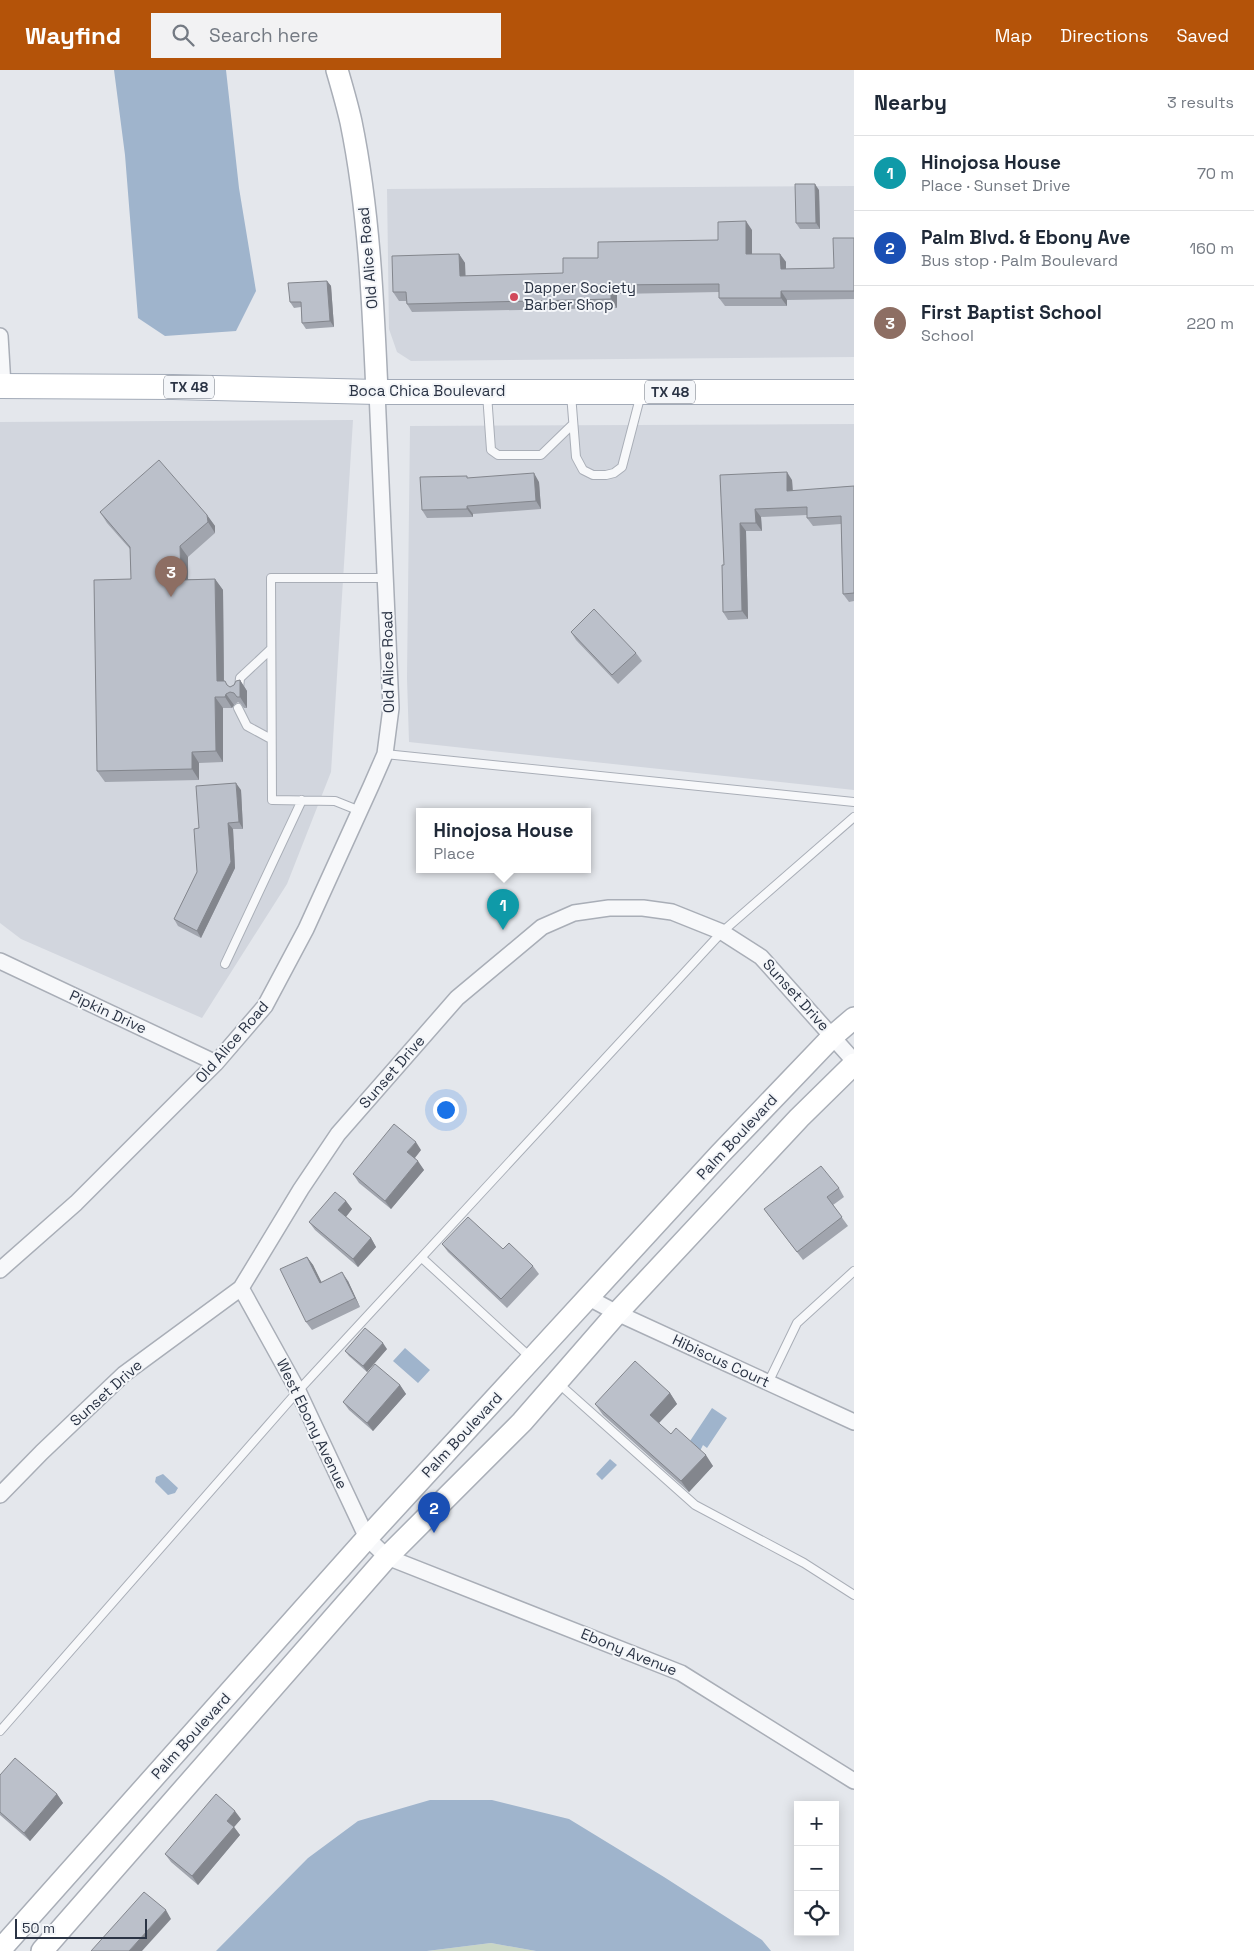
<!DOCTYPE html>
<html lang="en">
<head>
<meta charset="utf-8">
<style>
	:root { --surface:#fff; --page:#f2f2f3; --text:#1f2937; --muted:#747a83; --line:#e0e1e3; --accent:#b45309 }
	body { margin:0; font-family:"Space Grotesk",sans-serif; background:var(--page); color:var(--text) }
	.controls { position:absolute; right:15px; bottom:15px; display:grid; overflow:hidden; border-radius:0px; box-shadow:0 2px 12px #0003 }
	.controls button { width:45px; height:45px; display:grid; place-items:center; padding:0; border:0; border-bottom:1px solid var(--line); background:var(--surface); color:var(--text); font:25px sans-serif }
	.scale { position:absolute; left:15px; bottom:12px; width:132px; box-sizing:border-box; padding-left:5px; border:2px solid #2b3445; border-top:0; font-size:14px; line-height:18px; white-space:nowrap; color:#2b3445; -webkit-text-stroke:4px #f4f6f9; paint-order:stroke }
	.you { position:absolute; left:445px; top:1039px; width:18px; height:18px; margin:-12px; border:4px solid #fff; border-radius:50%; background:#1a73e8; box-shadow:0 0 0 8px #1a73e833 }
	.badge { display:grid; place-items:center; width:32px; height:32px; border-radius:50%; background:var(--accent); color:#fff; font-size:16px; font-weight:700 }
	.pin { position:absolute; translate:-50% -41px; filter:drop-shadow(0 1px 2px #0008) }
	.pin::after { content:''; position:absolute; top:26px; width:18px; height:15px; background:inherit; clip-path:polygon(0 0,100% 0,50% 100%) }
	.popup { position:absolute; left:416px; top:738px; width:175px; height:65px; box-sizing:border-box; display:grid; place-content:center; border-radius:0px; background:var(--surface); filter:drop-shadow(0 1px 4px #0005); font-size:16px; white-space:nowrap; color:var(--muted) }
	.popup b { font-size:19px; color:var(--text) }
	.popup::after { content:''; position:absolute; left:50%; top:100%; margin-left:-10px; border:10px solid transparent; border-top-color:var(--surface) }
	.list { margin:0; padding:0; list-style:none }
	h2 { display:flex; justify-content:space-between; align-items:center; height:65px; margin:0; padding:0 20px; font-size:21px }
	h2 small { font-size:16px; font-weight:400; color:var(--muted) }
	.list li { display:grid; grid-template-columns:32px 1fr auto; gap:15px; align-items:center; box-sizing:border-box; height:75px; padding:0 20px; border-top:1px solid var(--line) }
	.list b { display:block; font-size:19px; white-space:nowrap }
	.list p { margin:0; font-size:16px; white-space:nowrap; color:var(--muted) }
	.list em { font-size:16px; font-style:normal; color:var(--muted) }
	.icon { flex:none; width:28px; height:28px; fill:none; stroke:currentColor; stroke-width:2; stroke-linecap:round; stroke-linejoin:round }
	.map { position:relative; flex:none; width:854px; height:1881px; overflow:hidden }
	header { display:flex; align-items:center; gap:30px; box-sizing:border-box; height:70px; padding:0 25px; background:var(--accent); color:#fff }
	header strong { font-size:24px }
	nav { display:flex; gap:28px; margin-inline-start:auto; font-size:18px }
	.search { width:350px; height:45px; background:var(--page); display:flex; align-items:center; gap:12px; box-sizing:border-box; padding:0 18px; border-radius:0px; color:var(--muted); font-size:19px }
	main { display:flex }
	aside { flex:1; background:var(--surface) }
	.map>svg:first-child { display:block }
	.built { fill:#d2d6de }
	.green { fill:#c9d6c5 }
	.water { fill:#9fb4cc }
	.lines { fill:none; stroke-linecap:round; stroke-linejoin:round }
	.lane-casing { stroke:#a9aeb7; stroke-width:10 }
	.street-casing { stroke:#a9aeb7; stroke-width:18 }
	.secondary-casing { stroke:#a9aeb7; stroke-width:24 }
	.primary-casing { stroke:#a3abb8; stroke-width:26 }
	.lane { stroke:#f7f8fa; stroke-width:8 }
	.street { stroke:#f7f8fa; stroke-width:15 }
	.secondary { stroke:#fff; stroke-width:21 }
	.primary { stroke:#fff; stroke-width:24 }
	.wall { fill:#a1a5ae }
	.shaded-wall { fill:#83868d }
	.building { fill:#bbc0ca; stroke:#83868d }
	.poi-dot { fill:#d1495b; stroke:#f4f6f9; stroke-width:2 }
	.labels { text-anchor:middle; stroke-width:4; stroke-linejoin:round; paint-order:stroke }
	.shield { fill:#f4f6f9; stroke:#676e7b; stroke-width:1 }
	.shield-label { font-size:14px; font-weight:bold; fill:#2b3445 }
	.street-label { font-size:15px; fill:#2b3445; stroke:#f4f6f9 }
	.poi-label { font-size:15px; fill:#2b3445; stroke:#f4f6f9; text-anchor:start }
</style>
</head>
<body>
<header>
<strong>Wayfind</strong>
<div class="search"><svg class="icon" aria-label="search" viewBox="0 0 24 24"><circle cx="10" cy="10" r="6"/><path d="M15 15l6 6"/></svg>Search here</div>
<nav><a>Map</a><a>Directions</a><a>Saved</a></nav>
</header>
<main>
<div class="map">
<svg width="854" height="1881" viewBox="0 0 854 1881">
	<rect width="100%" height="100%" fill="#e4e7ec"/>
	<path class="built" d="M 854,116 L 854,287 L 411,291 L 397,282 L 389,259 L 387,119 Z
		M 353,350 L 331,702 L 287,814 L 202,948 L 21,869 L 0,853 L 0,352 Z
		M 854,354 L 854,720 L 409,672 L 407,608 L 410,356 Z"/>
	<path class="green" d="M 491,1873 L 536,1881 L 427,1881 Z"/>
	<path class="water" d="M 114,0 L 226,0 L 239,118 L 256,221 L 236,261 L 165,266 L 138,248 L 125,85 Z
		M 405,1278 L 430,1300 L 418,1313 L 393,1291 Z
		M 712,1338 L 727,1348 L 707,1378 L 703,1375 L 700,1381 L 694,1377 L 695,1375 L 690,1371 Z
		M 610,1389 L 617,1395 L 602,1410 L 596,1404 Z
		M 163,1404 L 178,1418 L 175,1423 L 168,1425 L 155,1412 L 156,1407 Z
		M 430,1730 L 492,1730 L 569,1749 L 664,1807 L 762,1870 L 771,1881 L 536,1881 L 491,1873 L 427,1881 L 216,1881 L 308,1788 L 358,1751 Z"/>
	<g class="lines">
		<g class="lane-casing">
			<path id="lane" d="M 487,324 L 491,380 L 498,385 L 541,385 L 573,354
				M 571,324 L 576,387 L 583,400 L 593,405 L 606,405 L 614,403 L 622,397 L 641,324
				M 239,619 L 240,608 L 271,579
				M 238,638 L 247,656 L 271,669
				M 385,684 L 854,732
				M 360,741 L 335,731 L 272,730 L 271,508 L 385,508
				M 225,894 L 302,730
				M 422,1188 L 531,1288
				M 558,1313 L 695,1435 L 804,1493 L 854,1525
				M 768,1313 L 797,1253 L 854,1201
				M 0,1661 L 298,1321 L 722,862 L 854,747"/>
		</g>
		<g class="street-casing">
			<path id="street" d="M 0,266 L 3,316
				M 0,891 L 216,993
				M 0,1200 L 76,1133 L 216,993 L 265,936 L 306,859 L 371,716 L 385,684 L 391,638 L 377,322
				M 241,1218 L 298,1321 L 367,1468 L 387,1487 L 681,1603 L 854,1711
				M 589,1228 L 617,1243 L 854,1352
				M 0,1425 L 42,1382 L 124,1304 L 241,1218 L 301,1119 L 338,1064 L 457,928 L 542,857 L 574,843 L 609,838 L 643,838 L 672,842 L 722,862 L 761,887 L 854,991"/>
		</g>
		<g class="secondary-casing">
			<path id="secondary" d="M 337,0 C 342,17 347,34 351,52 C 369,140 373,231 377,322
				M 0,1880 L 367,1468 L 720,1084 L 833,966 L 854,948
				M 42,1881 L 387,1487 L 522,1352 L 617,1243 L 799,1048 L 854,994"/>
		</g>
		<g class="primary-casing">
			<path id="primary" d="M 0,316 L 173,317 L 377,322 L 854,322"/>
		</g>
		<use href="#lane" class="lane"/>
		<use href="#street" class="street"/>
		<use href="#secondary" class="secondary"/>
		<use href="#primary" class="primary"/>
	</g>
	<path class="wall" d="M 819,120 L 820,159 L 800,159 L 796,153 Z
		M 752,160 L 752,184 L 780,184 L 786,192 L 786,199 L 834,198 L 854,168 L 854,229 L 787,230 L 787,236 L 725,236 L 719,228 L 719,222 L 617,224 L 617,238 L 412,242 L 407,234 L 406,231 L 399,231 L 393,222 L 459,184 L 465,193 L 465,206 L 563,203 L 598,188 L 718,170 Z
		M 327,211 L 331,216 L 334,257 L 306,259 L 302,253 L 301,237 L 294,238 L 290,232 Z
		M 720,405 L 792,410 L 793,421 L 854,416 L 854,531 L 849,532 L 843,524 L 841,454 L 813,456 L 807,448 L 807,445 L 761,447 L 762,461 L 746,461 L 748,549 L 728,550 L 723,542 L 724,495 Z
		M 468,408 L 539,412 L 541,439 L 473,444 L 473,447 L 427,448 L 422,440 Z
		M 100,442 L 207,445 L 215,456 L 215,463 L 188,487 L 188,509 L 215,509 L 223,520 L 224,611 L 228,616 L 230,617 L 234,615 L 240,610 L 247,621 L 247,638 L 244,638 L 241,634 L 238,632 L 234,635 L 232,638 L 223,638 L 223,692 L 199,693 L 199,710 L 105,712 L 97,701 L 131,509 L 130,479 L 107,453 Z
		M 571,562 L 636,583 L 642,591 L 618,614 L 576,570 Z
		M 241,720 L 243,759 L 233,759 L 235,798 L 201,868 L 178,856 L 174,849 L 197,802 Z
		M 421,1080 L 415,1088 L 424,1100 L 391,1139 L 359,1113 L 353,1104 Z
		M 839,1118 L 844,1127 L 833,1135 L 848,1156 L 803,1190 L 764,1139 Z
		M 346,1131 L 352,1139 L 346,1147 L 371,1168 L 376,1177 L 358,1197 L 315,1160 L 309,1152 Z
		M 442,1174 L 533,1196 L 539,1204 L 507,1238 L 448,1182 Z
		M 307,1187 L 313,1195 L 321,1212 L 348,1211 L 360,1237 L 312,1260 L 306,1252 Z
		M 387,1279 L 367,1302 L 349,1286 L 345,1281 Z
		M 400,1315 L 406,1324 L 373,1361 L 349,1340 L 343,1332 Z
		M 670,1323 L 677,1334 L 659,1353 L 671,1364 L 713,1396 L 689,1422 L 603,1345 L 595,1334 Z
		M 0,1705 L 57,1724 L 63,1733 L 30,1771 L 0,1745 Z
		M 241,1749 L 234,1757 L 240,1765 L 198,1815 L 171,1792 L 165,1784 Z"/>
	<path class="shaded-wall" d="M 815,114 L 819,120 L 820,159 L 816,153 Z
		M 746,151 L 752,160 L 752,192 L 746,184 Z
		M 459,184 L 465,193 L 466,215 L 460,206 Z
		M 780,184 L 786,192 L 786,207 L 781,199 Z
		M 327,211 L 331,216 L 334,257 L 330,251 Z
		M 611,215 L 617,224 L 617,238 L 611,229 Z
		M 781,221 L 787,230 L 787,236 L 781,228 Z
		M 787,402 L 792,410 L 793,429 L 787,421 Z
		M 534,403 L 539,412 L 541,439 L 536,431 Z
		M 467,436 L 473,444 L 473,447 L 467,439 Z
		M 755,439 L 761,447 L 762,461 L 756,453 Z
		M 207,445 L 215,456 L 215,463 L 208,452 Z
		M 740,453 L 746,461 L 748,549 L 742,541 Z
		M 180,476 L 188,487 L 188,520 L 181,510 Z
		M 215,509 L 223,520 L 224,622 L 217,611 Z
		M 240,610 L 247,621 L 247,638 L 240,627 Z
		M 226,624 L 234,635 L 232,638 L 225,627 Z
		M 215,627 L 223,638 L 223,692 L 216,681 Z
		M 192,682 L 199,693 L 199,710 L 192,699 Z
		M 236,713 L 241,720 L 243,759 L 239,752 Z
		M 228,753 L 233,759 L 235,798 L 201,868 L 197,861 Z
		M 416,1072 L 421,1080 L 413,1090 L 407,1082 Z
		M 418,1091 L 424,1100 L 391,1139 L 385,1131 Z
		M 346,1131 L 352,1139 L 344,1149 L 338,1140 Z
		M 371,1168 L 376,1177 L 358,1197 L 353,1189 Z
		M 307,1187 L 313,1195 L 326,1221 L 320,1213 Z
		M 342,1202 L 348,1211 L 360,1237 L 355,1228 Z
		M 383,1273 L 387,1279 L 367,1302 L 363,1296 Z
		M 400,1315 L 406,1324 L 373,1361 L 367,1353 Z
		M 670,1323 L 677,1334 L 657,1355 L 650,1345 Z
		M 706,1385 L 713,1396 L 689,1422 L 681,1411 Z
		M 57,1724 L 63,1733 L 30,1771 L 24,1763 Z
		M 235,1741 L 241,1749 L 234,1757 L 240,1765 L 198,1815 L 192,1806 L 227,1751 Z
		M 166,1840 L 171,1849 L 142,1881 L 129,1881 Z"/>
	<path class="building" d="M 795,114 L 815,114 L 816,153 L 796,153 Z
		M 746,151 L 746,184 L 780,184 L 781,199 L 834,198 L 833,168 L 854,168 L 854,221 L 781,221 L 781,228 L 719,228 L 719,214 L 611,215 L 611,229 L 407,234 L 406,222 L 393,222 L 392,186 L 459,184 L 460,206 L 563,203 L 563,188 L 598,188 L 598,172 L 718,170 L 718,152 Z
		M 327,211 L 330,251 L 302,253 L 301,232 L 290,232 L 288,213 Z
		M 159,390 L 207,445 L 208,452 L 180,476 L 181,510 L 215,509 L 217,611 L 225,611 L 227,615 L 230,617 L 234,615 L 236,611 L 240,610 L 240,627 L 237,627 L 234,623 L 230,622 L 226,624 L 225,627 L 215,627 L 216,681 L 192,682 L 192,699 L 97,701 L 94,510 L 131,509 L 130,477 L 100,442 Z
		M 787,402 L 787,421 L 854,416 L 854,523 L 843,524 L 841,446 L 807,448 L 807,437 L 755,439 L 756,453 L 740,453 L 742,541 L 723,542 L 722,495 L 724,495 L 720,405 Z
		M 534,403 L 536,431 L 467,436 L 467,439 L 422,440 L 420,407 L 467,406 L 467,408 Z
		M 594,539 L 636,583 L 612,605 L 571,562 Z
		M 236,713 L 239,752 L 228,753 L 231,792 L 197,861 L 174,849 L 197,802 L 194,759 L 199,758 L 196,716 Z
		M 394,1054 L 416,1072 L 407,1082 L 418,1091 L 385,1131 L 353,1104 Z
		M 821,1096 L 839,1118 L 827,1127 L 842,1147 L 797,1182 L 764,1139 Z
		M 335,1122 L 346,1131 L 338,1140 L 371,1168 L 353,1189 L 309,1152 Z
		M 468,1147 L 503,1179 L 509,1173 L 533,1196 L 501,1229 L 442,1174 Z
		M 307,1187 L 320,1213 L 342,1202 L 355,1228 L 306,1252 L 280,1199 Z
		M 365,1258 L 383,1273 L 363,1296 L 345,1281 Z
		M 635,1291 L 670,1323 L 650,1345 L 671,1364 L 676,1358 L 706,1385 L 681,1411 L 595,1334 Z
		M 375,1294 L 400,1315 L 367,1353 L 343,1332 Z
		M 15,1688 L 57,1724 L 24,1763 L 0,1742 L 0,1705 Z
		M 216,1724 L 235,1741 L 227,1751 L 234,1757 L 192,1806 L 165,1784 Z
		M 144,1822 L 166,1840 L 129,1881 L 91,1881 Z"/>
	<circle class="poi-dot" cx="514" cy="227" r="5"/>
	<g class="labels">
		<g class="shield">
			<rect x="164" y="305.5" width="50" height="23" rx="4"/>
			<rect x="645" y="310.5" width="50" height="23" rx="4"/>
		</g>
		<g class="shield-label">
			<text x="189" y="322">TX 48</text>
			<text x="670" y="327">TX 48</text>
		</g>
		<g class="street-label">
			<text transform="translate(368 188) rotate(-95)" y="5">Old Alice Road</text>
			<text x="427" y="326">Boca Chica Boulevard</text>
			<text transform="translate(388 592) rotate(-91)" y="5">Old Alice Road</text>
			<text transform="translate(796 925) rotate(48)" y="5">Sunset Drive</text>
			<text transform="translate(108 942) rotate(25)" y="5">Pipkin Drive</text>
			<text transform="translate(232 972) rotate(-49)" y="5">Old Alice Road</text>
			<text transform="translate(392 1002) rotate(-49)" y="5">Sunset Drive</text>
			<text transform="translate(737 1067) rotate(-47)" y="5">Palm Boulevard</text>
			<text transform="translate(721 1291) rotate(25)" y="5">Hibiscus Court</text>
			<text transform="translate(106 1323) rotate(-42)" y="5">Sunset Drive</text>
			<text transform="translate(312 1354) rotate(64)" y="5">West Ebony Avenue</text>
			<text transform="translate(462 1365) rotate(-47)" y="5">Palm Boulevard</text>
			<text transform="translate(629 1582) rotate(22)" y="5">Ebony Avenue</text>
			<text transform="translate(191 1666) rotate(-48)" y="5">Palm Boulevard</text>
		</g>
		<g class="poi-label">
			<text x="524" y="223">Dapper Society<tspan x="524" dy="17">Barber Shop</tspan></text>
		</g>
	</g>
</svg>
<div class="controls">
<button>+</button>
<button>−</button>
<button><svg class="icon" aria-label="locate" viewBox="0 0 24 24"><circle cx="12" cy="12" r="6"/><path d="M12 2v4M12 18v4M2 12h4M18 12h4"/></svg></button>
</div>
<div class="scale">50 m</div>
<div class="you"></div>
<div class="pin badge" style="left:503px;top:860px;background:#0f9aa8">1</div>
<div class="popup"><b>Hinojosa House</b>Place</div>
<div class="pin badge" style="left:434px;top:1463px;background:#1a4fb4">2</div>
<div class="pin badge" style="left:171px;top:527px;background:#8d6e63">3</div>
</div>
<aside>
<h2>Nearby<small>3 results</small></h2>
<ul class="list">
<li><span class="badge" style="background:#0f9aa8">1</span><div><b>Hinojosa House</b><p>Place · Sunset Drive</p></div><em>70 m</em></li>
<li><span class="badge" style="background:#1a4fb4">2</span><div><b>Palm Blvd. &amp; Ebony Ave</b><p>Bus stop · Palm Boulevard</p></div><em>160 m</em></li>
<li><span class="badge" style="background:#8d6e63">3</span><div><b>First Baptist School</b><p>School</p></div><em>220 m</em></li>
</ul>
</aside>
</main>
</body>
</html>
